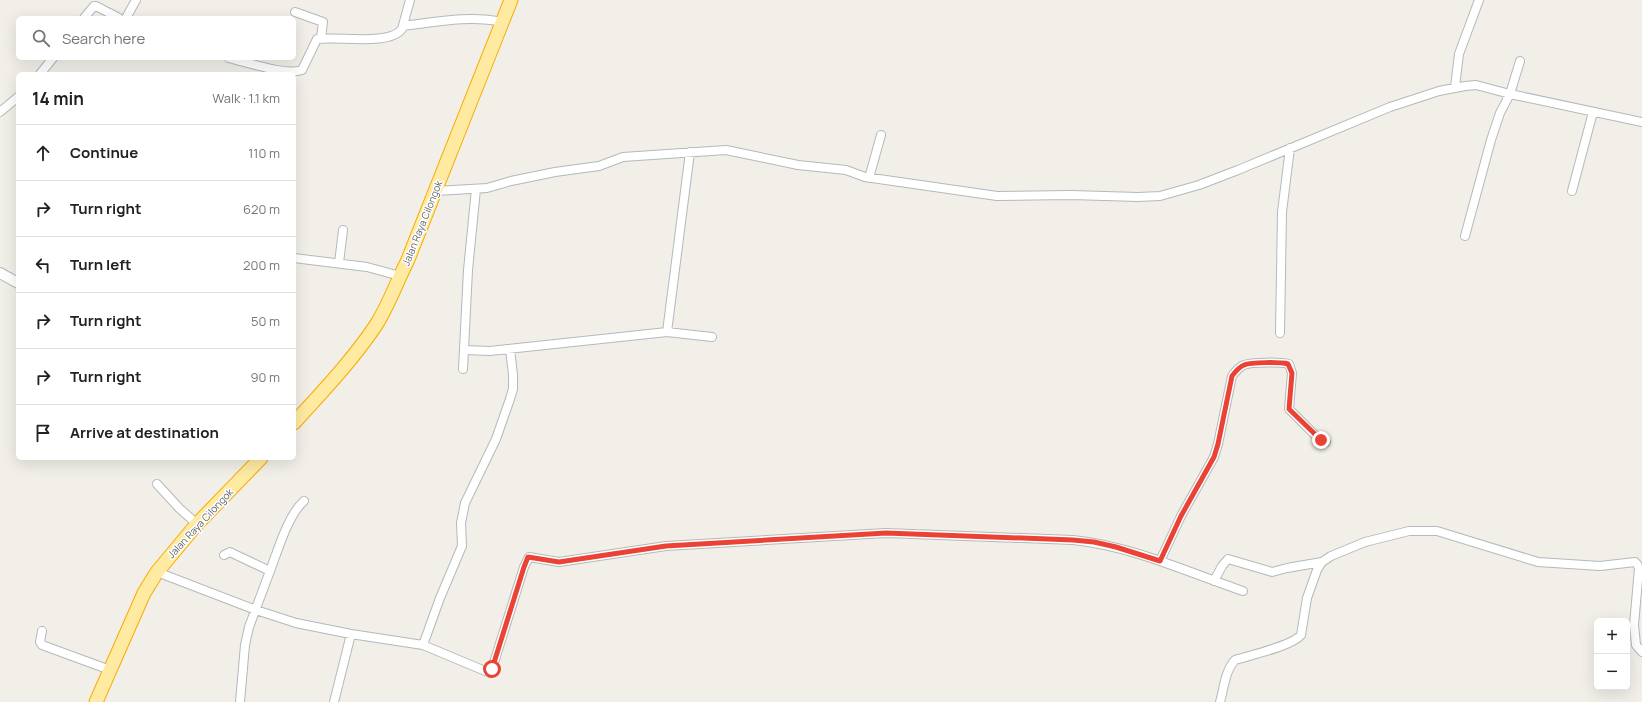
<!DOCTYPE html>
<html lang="en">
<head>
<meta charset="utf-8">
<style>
	:root { --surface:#fff; --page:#f6f6f6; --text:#202124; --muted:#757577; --line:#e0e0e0 }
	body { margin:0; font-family:Manrope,sans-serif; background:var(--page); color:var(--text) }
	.controls { position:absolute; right:12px; bottom:12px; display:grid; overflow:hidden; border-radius:6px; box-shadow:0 4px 16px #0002 }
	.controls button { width:36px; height:36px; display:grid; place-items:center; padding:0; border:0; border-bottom:1px solid var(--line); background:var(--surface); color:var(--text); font:20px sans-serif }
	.stop { position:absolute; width:12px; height:12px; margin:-9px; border:3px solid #ea4335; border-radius:50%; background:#fff }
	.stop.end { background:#ea4335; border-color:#fff; box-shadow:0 1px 4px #0008 }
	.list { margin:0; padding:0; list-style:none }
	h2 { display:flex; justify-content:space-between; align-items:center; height:52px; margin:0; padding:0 16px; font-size:17px }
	h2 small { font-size:13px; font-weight:400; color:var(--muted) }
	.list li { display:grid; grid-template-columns:26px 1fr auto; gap:12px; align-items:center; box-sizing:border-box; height:56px; padding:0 16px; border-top:1px solid var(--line) }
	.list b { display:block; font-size:15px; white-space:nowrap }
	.list em { font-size:13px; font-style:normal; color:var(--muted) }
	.icon { flex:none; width:22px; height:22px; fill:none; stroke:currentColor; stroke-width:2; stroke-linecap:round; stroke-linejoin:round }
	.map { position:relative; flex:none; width:1642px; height:702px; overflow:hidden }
	.search { position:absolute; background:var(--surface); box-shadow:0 4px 16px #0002; left:16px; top:16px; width:280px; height:44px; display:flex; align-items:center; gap:10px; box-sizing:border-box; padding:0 14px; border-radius:6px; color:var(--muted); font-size:15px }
	.panel { position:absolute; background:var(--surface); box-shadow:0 4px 16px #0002; left:16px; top:72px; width:280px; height:388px; border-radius:6px }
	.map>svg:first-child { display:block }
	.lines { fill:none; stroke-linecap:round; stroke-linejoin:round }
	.minor-casing { stroke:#b5b8bc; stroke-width:10 }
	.tertiary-casing { stroke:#b5b8bc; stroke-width:12 }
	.trunk-casing { stroke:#f9ab00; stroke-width:15 }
	.minor { stroke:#fff; stroke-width:8 }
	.tertiary { stroke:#fff; stroke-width:10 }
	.trunk { stroke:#feeaa1; stroke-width:13 }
	.route { stroke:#ea4335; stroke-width:5 }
	.labels { text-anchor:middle; stroke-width:3; stroke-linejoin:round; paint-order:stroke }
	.street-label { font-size:10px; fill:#5f6368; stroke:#fff }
</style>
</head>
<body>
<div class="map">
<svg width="1642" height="702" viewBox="0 0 1642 702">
	<rect width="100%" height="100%" fill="#f1efe8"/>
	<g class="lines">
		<g class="minor-casing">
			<path id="minor" d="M 295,12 L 323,22 L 321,38
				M 84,18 L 94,6 L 96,6 L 119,18
				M 126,18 L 136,0
				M 403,26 C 436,22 470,15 502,22
				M 229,58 C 247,62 285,76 302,70 L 317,39 C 339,36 389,46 402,29 L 410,0
				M 40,74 L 53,58
				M 1455,87 L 1459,54 L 1479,0
				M 0,112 L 18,97
				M 869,178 L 881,135
				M 436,191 L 487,188 L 511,181 L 555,172 L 599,166 L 623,157 L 726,150 L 798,165 L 846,170 L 865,177 L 997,196 L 1071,195 L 1138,197 L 1160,196 L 1199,185 L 1238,170 L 1390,107 L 1439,91 L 1465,86 L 1476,85 L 1510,94 L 1642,122
				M 1572,191 L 1593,112
				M 1465,236 L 1491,140 L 1500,113 L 1510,94 L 1520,61
				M 294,258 L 367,267 L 400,276
				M 339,263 L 343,230
				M 667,332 L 690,152
				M 1280,333 L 1282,212 L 1290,148
				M 465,350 L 490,351 L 667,332 L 712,337
				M 463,369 L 468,270 L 476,189
				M 157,484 L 179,508 L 197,524
				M 224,555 L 230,552 L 234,554 L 270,571 L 249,627 L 245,645 L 240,702
				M 1160,561 L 1181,516 L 1214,457 L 1218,444 L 1232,376 C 1235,372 1239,367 1244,365 C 1251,362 1281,362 1289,364 L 1292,373 L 1289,409 L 1319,439 L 1326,442
				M 270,571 C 278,550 288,515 304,501
				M 157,572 L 256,610 L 296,623 L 351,634 L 423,645 L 490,673 L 492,669 L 524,567 L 529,557 L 559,562 L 666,546 L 886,533 L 1073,540 C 1132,546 1187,572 1243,591
				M 1214,581 L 1222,566 L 1228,559 L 1272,572 L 1287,568 L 1322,562
				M 42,631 L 40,642 L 42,645 L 110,670
				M 423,645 L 440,598 L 462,546 L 461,523 L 465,503 L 496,439 L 510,399 L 513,389 L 513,375 L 510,349
				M 334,702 L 351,634
				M 1220,702 C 1224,688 1225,671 1235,660 C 1251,655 1292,646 1301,635 L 1307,598 L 1317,570 L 1322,562 L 1331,556 L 1365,542 L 1409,531 L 1437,531 L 1538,562 L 1600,566 L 1635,562 L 1637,564 L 1639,568 L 1634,625 L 1636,645 L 1642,652"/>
		</g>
		<g class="tertiary-casing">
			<path id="tertiary" d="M 0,273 L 18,283"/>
		</g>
		<g class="trunk-casing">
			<path id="trunk" d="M 294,423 C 322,392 352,361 376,325 C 389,305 396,283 407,262 L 511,0
				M 96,702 L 144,593 L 157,572 L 197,524 L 261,458"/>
		</g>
		<use href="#minor" class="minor"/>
		<use href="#tertiary" class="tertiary"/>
		<use href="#trunk" class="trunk"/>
	</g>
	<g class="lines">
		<path class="route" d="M 492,669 L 524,567 L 528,557 L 559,562 L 666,546 L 886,533 L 1073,540 L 1094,542 L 1116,547 L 1160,561 L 1181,516 L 1214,457 L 1218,444 L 1232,376 C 1235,372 1239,367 1244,365 C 1251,362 1281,362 1288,364 L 1292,373 L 1289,409 L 1321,440"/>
	</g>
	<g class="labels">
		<g class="street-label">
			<text transform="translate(422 223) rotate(-68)" y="4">Jalan Raya Cilongok</text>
			<text transform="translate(200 523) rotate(-47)" y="4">Jalan Raya Cilongok</text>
		</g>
	</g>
</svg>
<div class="controls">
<button>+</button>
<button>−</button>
</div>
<div class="stop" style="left:492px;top:669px"></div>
<div class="stop end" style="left:1321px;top:440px"></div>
<div class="search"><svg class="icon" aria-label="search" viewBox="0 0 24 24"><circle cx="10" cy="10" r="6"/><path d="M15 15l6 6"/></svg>Search here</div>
<section class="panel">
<h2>14 min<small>Walk · 1.1 km</small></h2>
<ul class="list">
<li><svg class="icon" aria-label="ahead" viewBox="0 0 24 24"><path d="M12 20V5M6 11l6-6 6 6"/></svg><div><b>Continue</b></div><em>110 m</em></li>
<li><svg class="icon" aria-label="right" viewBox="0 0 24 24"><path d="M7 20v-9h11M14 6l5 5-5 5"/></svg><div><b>Turn right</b></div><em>620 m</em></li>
<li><svg class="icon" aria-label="left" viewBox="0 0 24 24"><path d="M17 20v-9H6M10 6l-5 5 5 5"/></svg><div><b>Turn left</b></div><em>200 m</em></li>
<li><svg class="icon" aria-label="right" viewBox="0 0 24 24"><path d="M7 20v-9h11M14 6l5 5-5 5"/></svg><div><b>Turn right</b></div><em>50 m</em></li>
<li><svg class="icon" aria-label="right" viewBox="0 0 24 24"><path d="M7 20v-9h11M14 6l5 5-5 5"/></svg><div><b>Turn right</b></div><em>90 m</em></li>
<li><svg class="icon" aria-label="arrive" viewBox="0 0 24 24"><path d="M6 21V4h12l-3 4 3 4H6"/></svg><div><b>Arrive at destination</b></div></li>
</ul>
</section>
</div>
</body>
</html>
